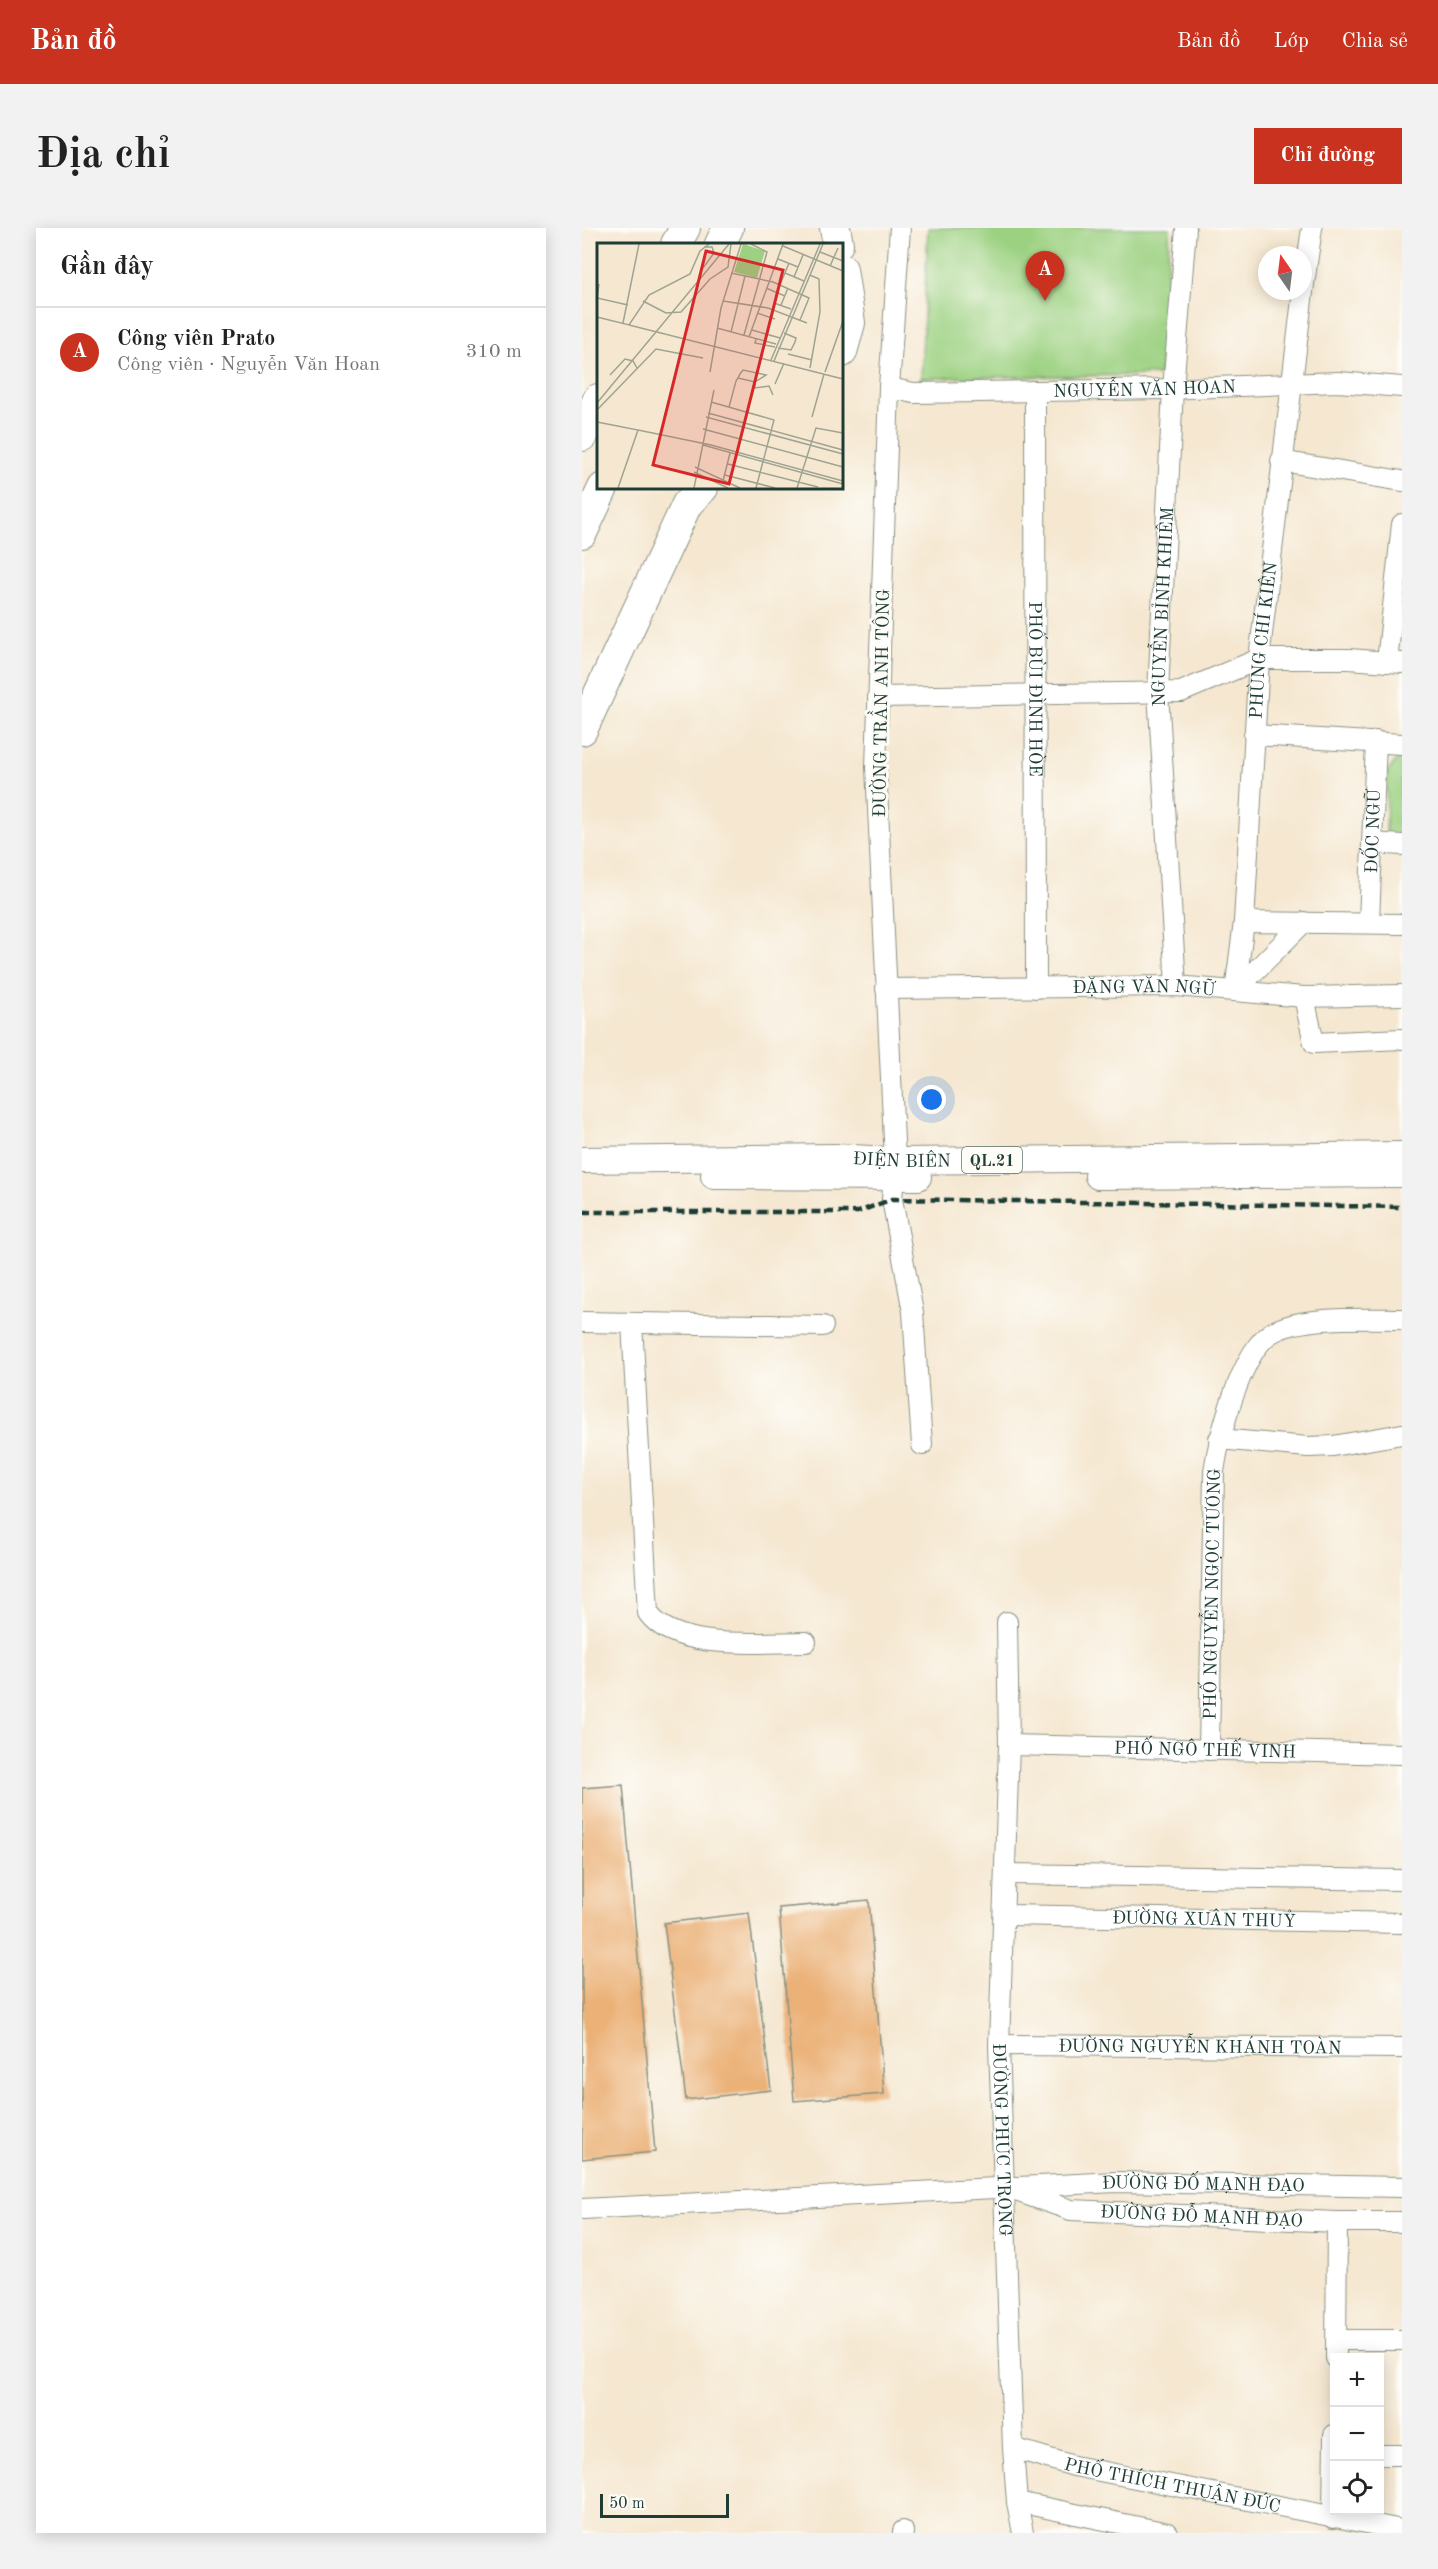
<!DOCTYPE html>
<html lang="vi">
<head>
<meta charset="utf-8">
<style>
	:root { --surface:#fff; --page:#f2f2f2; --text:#222; --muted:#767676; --line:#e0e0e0; --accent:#c8321e }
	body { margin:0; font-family:"Old Standard TT",serif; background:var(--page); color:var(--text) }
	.controls { position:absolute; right:18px; bottom:18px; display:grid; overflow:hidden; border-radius:0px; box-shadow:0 3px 15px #0003 }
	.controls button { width:54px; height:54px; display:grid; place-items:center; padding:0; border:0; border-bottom:2px solid var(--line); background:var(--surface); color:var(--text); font:30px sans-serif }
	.compass { position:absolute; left:676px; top:18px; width:54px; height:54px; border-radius:50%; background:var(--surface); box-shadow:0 3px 15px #0003; rotate:346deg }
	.scale { position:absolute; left:18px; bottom:15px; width:129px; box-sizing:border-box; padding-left:6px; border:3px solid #1f3d34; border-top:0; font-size:16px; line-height:21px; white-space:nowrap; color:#1f3d34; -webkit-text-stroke:4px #fdfcf7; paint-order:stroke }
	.you { position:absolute; left:350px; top:872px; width:21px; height:21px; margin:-15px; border:4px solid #fff; border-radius:50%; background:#1a73e8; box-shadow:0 0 0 9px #1a73e833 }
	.badge { display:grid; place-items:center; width:39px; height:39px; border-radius:50%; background:var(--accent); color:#fff; font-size:20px; font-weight:700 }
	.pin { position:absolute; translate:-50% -50px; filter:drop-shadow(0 2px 3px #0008) }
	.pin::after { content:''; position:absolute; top:32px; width:21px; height:18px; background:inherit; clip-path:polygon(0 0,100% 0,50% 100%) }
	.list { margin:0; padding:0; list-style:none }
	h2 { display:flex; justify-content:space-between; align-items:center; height:78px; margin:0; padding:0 24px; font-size:26px }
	h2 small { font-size:20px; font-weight:400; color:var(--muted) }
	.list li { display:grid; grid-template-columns:39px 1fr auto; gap:18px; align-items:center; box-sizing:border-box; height:90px; padding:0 24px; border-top:2px solid var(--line) }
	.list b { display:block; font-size:22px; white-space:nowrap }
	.list p { margin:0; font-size:20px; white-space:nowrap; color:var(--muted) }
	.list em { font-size:20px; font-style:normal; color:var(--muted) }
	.icon { flex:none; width:33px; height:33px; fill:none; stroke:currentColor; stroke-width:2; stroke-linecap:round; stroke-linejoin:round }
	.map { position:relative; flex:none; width:820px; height:2305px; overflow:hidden; border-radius:0px }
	header { display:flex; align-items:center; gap:36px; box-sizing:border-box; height:84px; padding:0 30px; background:var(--accent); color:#fff }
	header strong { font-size:28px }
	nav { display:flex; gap:33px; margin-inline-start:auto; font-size:21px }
	.intro { display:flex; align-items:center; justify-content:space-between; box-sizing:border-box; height:144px; padding:0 36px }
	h1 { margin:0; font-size:42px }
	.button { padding:15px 27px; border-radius:0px; background:var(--accent); color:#fff; font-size:21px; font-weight:700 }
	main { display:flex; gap:36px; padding:0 36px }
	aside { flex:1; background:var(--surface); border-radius:0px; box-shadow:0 3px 15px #0003 }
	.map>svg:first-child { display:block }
	.green { fill:#9cd181; stroke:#5e875a; stroke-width:1.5 }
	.building { fill:#ebb177 }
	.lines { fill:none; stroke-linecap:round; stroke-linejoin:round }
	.minor-casing { stroke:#8a9282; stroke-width:22 }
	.major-casing { stroke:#8a9282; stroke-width:28 }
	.highway-casing { stroke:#8a9282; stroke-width:32 }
	.minor { stroke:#fff; stroke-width:20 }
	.major { stroke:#fff; stroke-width:26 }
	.highway { stroke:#fff; stroke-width:30 }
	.rail { stroke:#1f3d34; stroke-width:4.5; stroke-dasharray:9 4.5; stroke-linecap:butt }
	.labels { text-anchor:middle; stroke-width:6; stroke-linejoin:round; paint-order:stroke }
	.shield { fill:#fdfcf7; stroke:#62766e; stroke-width:1.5 }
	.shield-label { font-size:16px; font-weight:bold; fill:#1f3d34 }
	.street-label { font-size:18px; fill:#1f3d34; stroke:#fdfcf7 }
	.inset-road { fill:none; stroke:#9fa392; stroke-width:1.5 }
	.view { fill:#d62828; fill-opacity:0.15; stroke:#d62828; stroke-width:3 }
	.inset-edge { fill:none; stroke:#1f3d34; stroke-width:3 }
</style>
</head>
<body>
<header>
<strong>Bản đồ</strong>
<nav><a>Bản đồ</a><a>Lớp</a><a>Chia sẻ</a></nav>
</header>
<div class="intro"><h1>Địa chỉ</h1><a class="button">Chỉ đường</a></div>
<main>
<aside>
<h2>Gần đây<small></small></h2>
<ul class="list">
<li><span class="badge">A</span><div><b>Công viên Prato</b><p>Công viên · Nguyễn Văn Hoan</p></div><em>310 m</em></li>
</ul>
</aside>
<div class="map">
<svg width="820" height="2305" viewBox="0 0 820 2305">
	<rect width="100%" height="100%" fill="#fdfcf7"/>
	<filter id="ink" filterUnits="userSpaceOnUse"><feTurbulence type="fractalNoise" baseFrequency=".0167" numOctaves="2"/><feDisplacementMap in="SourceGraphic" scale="12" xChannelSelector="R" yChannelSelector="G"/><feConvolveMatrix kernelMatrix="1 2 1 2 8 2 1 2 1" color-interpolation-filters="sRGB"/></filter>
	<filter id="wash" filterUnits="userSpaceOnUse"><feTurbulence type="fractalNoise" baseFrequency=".008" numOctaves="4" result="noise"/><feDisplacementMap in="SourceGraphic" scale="24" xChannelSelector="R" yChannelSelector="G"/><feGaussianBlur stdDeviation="1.35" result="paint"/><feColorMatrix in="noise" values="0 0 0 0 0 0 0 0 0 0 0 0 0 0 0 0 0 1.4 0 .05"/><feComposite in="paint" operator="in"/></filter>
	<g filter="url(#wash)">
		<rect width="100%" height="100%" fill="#f5e7d0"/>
		<path class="green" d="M 346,0 L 588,0 L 578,147 L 339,150 Z
			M 820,524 L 820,614 L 804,615 L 805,545 Z"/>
		<g id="blocks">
			<path class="building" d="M 41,1557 L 73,1924 L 0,1931 L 0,1560 Z
				M 287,1672 L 302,1866 L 212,1873 L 197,1680 Z
				M 167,1685 L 189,1862 L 104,1872 L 82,1695 Z"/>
		</g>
	</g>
	<g filter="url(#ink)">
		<use href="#blocks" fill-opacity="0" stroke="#8a9282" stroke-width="1.5"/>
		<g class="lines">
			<g class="minor-casing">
				<g id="minor">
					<path d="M 318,0 L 307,160 L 294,539 L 313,933 L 310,971 L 331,1084 L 340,1217"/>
					<path d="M 721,63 L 730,0"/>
					<path id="s1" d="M 307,160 L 332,165 L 583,161 L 756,154 L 820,159"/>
					<path id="s2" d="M 453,163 L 454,760"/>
					<path d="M 699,233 L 820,253"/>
					<path d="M 805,434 L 820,296"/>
					<path d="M 296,469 L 599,464 L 677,431 L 767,431 L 820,435"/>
					<path d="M 672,507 L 820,516"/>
					<path d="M 790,615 L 820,617"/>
					<path d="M 662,694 L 820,696"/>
					<path id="s3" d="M 787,695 L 794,513"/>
					<path id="s4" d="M 594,758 L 576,464 L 591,161 L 604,0"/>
					<path id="s5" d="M 304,761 L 594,758 L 722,769 L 820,767"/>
					<path id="s6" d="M 653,763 L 662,694 L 677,431 L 721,63"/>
					<path d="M 653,763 L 722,694"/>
					<path d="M 722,769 L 732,815 L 820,811"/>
					<path d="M 0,1094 L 241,1098"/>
					<path d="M 50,1095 L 66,1385 C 94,1424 181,1414 224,1414"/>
					<path d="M 637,1211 L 726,1219 L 751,1218 L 820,1206"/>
					<path id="s7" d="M 425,1394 L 427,1517 L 417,1817 L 431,2220 L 435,2274 L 441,2305"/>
					<path id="s8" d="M 427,1517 L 820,1526"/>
					<path id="s9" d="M 627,1522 L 632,1243 C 637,1209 659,1124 689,1105 C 718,1087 785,1091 820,1091"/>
					<path d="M 423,1646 L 820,1652"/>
					<path id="s10" d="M 422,1687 L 820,1695"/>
					<path id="s11" d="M 417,1817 L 820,1820"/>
					<path id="s12" d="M 434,1963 L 489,1982 L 755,1994 L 820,1994"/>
					<path id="s13" d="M 0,1981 L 534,1954 L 820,1959"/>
					<path d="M 754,2112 L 820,2112"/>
					<path d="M 754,2130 L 755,1994"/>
					<path id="s14" d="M 431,2220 L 492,2238 L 820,2302"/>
					<path d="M 798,2227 L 820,2227"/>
					<path d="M 435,2274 L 586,2305"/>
					<path d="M 751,2290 L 752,2207"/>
					<path d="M 321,2303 L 321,2305"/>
				</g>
			</g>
			<g class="major-casing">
				<g id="major">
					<path id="s15" d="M 0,932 L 253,929 L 324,933 L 820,927"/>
					<path d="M 132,948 L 336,949"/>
					<path d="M 516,948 L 820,946"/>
				</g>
			</g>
			<g class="highway-casing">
				<path id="highway" d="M 253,0 L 256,16
					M 94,16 L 103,0
					M 138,16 L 146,0
					M 260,41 L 268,95 L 260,124
					M 0,208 L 16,171
					M 0,305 L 21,260
					M 0,502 L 105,276 L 121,260"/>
			</g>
			<use href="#minor" class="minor"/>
			<use href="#major" class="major"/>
			<use href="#highway" class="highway"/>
			<path class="rail" d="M 0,984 L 276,984 L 310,971 L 820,979"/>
		</g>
	</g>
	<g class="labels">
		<rect class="shield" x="380" y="919" width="60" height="26" rx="4.5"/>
		<g class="shield-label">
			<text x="410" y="938">QL.21</text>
		</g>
		<g class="street-label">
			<text dy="6" stroke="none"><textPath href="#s1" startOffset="256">NGUYỄN VĂN HOAN</textPath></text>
			<text dy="6" stroke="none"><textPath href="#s4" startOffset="380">NGUYỄN BỈNH KHIÊM</textPath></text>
			<text dy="6" stroke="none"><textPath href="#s6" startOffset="352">PHÙNG CHÍ KIÊN</textPath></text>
			<text dy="6" stroke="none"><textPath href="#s2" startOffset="298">PHỐ BÙI ĐÌNH HÒE</textPath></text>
			<text transform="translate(299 475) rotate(-89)" y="6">ĐƯỜNG TRẦN ANH TÔNG</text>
			<text dy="6" stroke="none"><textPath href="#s3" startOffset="92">ĐỐC NGỮ</textPath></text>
			<text dy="6" stroke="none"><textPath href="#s5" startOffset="258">ĐẶNG VĂN NGỮ</textPath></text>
			<text dy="6" stroke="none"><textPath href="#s15" startOffset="320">ĐIỆN BIÊN</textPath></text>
			<text dy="6" stroke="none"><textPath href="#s9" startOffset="156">PHỐ NGUYỄN NGỌC TƯƠNG</textPath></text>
			<text dy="6" stroke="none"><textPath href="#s8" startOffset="196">PHỐ NGÔ THẾ VINH</textPath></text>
			<text dy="6" stroke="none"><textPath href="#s10" startOffset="200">ĐƯỜNG XUÂN THUỶ</textPath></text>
			<text dy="6" stroke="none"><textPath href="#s11" startOffset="201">ĐƯỜNG NGUYỄN KHÁNH TOÀN</textPath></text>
			<text dy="6" stroke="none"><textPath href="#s7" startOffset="518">ĐƯỜNG PHÚC TRỌNG</textPath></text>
			<text dy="6" stroke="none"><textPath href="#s13" startOffset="622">ĐƯỜNG ĐỐ MẠNH ĐẠO</textPath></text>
			<text dy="6" stroke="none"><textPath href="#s12" startOffset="189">ĐƯỜNG ĐỖ MẠNH ĐẠO</textPath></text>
			<text dy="6" stroke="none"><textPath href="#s14" startOffset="164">PHỐ THÍCH THUẬN ĐỨC</textPath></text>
		</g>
	</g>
	<g transform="translate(15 15)">
		<rect width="246" height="246" fill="#f5e7d0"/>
		<path d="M 146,1 L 168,8 L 160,35 L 137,29 Z" fill="#9cd181"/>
		<path class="inset-road" d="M 186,3 L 246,28M 223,9 L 246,18M 181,16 L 201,24M 233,23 L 241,5M 106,25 L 117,10 L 115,4 L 107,4M 134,30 L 176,39 L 212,55 L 203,77M 188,30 L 207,38M 197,34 L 206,12M 2,41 L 0,55 L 31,62M 183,42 L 192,20M 169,45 L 188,53M 46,58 L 69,70 L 84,69 L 113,36 L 131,24 L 134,1M 126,58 L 171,65 L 210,80M 177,60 L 194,66M 184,62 L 191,45M 160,70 L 178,76M 0,74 L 32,82 L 52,52 L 93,31 L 103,8 L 112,1M 26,80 L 42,1M 32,82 L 246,136M 120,85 L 179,101M 155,87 L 183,95M 134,89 L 148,33M 147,92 L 170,9 L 154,1M 152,94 L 186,1M 159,96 L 158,100 L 178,104M 181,105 L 194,107 L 198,99 L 199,95 L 187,90M 191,111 L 215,117M 174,117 L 223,1M 177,118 L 226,1M 213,125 L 223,69 L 222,36 L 213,32M 113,129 L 124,65 L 144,1M 228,129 L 246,78M 13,132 L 28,116 L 36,118 L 40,125M 158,139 L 158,145 L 172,143 L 176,152M 178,141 L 187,120M 114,159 L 177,177 L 159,245M 0,160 L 132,1M 132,164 L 139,138 L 141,135 L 143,131 L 146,127 L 169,132 L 158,139 L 141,135M 0,167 L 59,106 L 106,115M 111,170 L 246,207M 109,174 L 246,211M 215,174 L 227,131M 0,179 L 41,187 L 21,245M 106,186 L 246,224M 41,187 L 114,202 L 246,238M 106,202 L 246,241M 131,221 L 221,244M 98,224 L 143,245M 97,229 L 131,245M 128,232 L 178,245M 126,238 L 133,210M 97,245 L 117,147M 200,245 L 219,185 L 246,190"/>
		<path class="view" d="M 109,8 L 186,27 L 132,241 L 56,222 Z"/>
		<rect width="246" height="246" class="inset-edge"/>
	</g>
</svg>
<div class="controls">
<button>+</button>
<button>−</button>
<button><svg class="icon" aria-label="locate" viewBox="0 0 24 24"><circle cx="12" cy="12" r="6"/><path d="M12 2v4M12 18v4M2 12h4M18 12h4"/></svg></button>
</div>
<svg class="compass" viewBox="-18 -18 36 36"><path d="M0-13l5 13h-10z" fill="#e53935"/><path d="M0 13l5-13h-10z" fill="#767676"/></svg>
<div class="scale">50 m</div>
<div class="you"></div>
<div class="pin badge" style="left:463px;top:73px">A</div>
</div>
</main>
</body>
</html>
